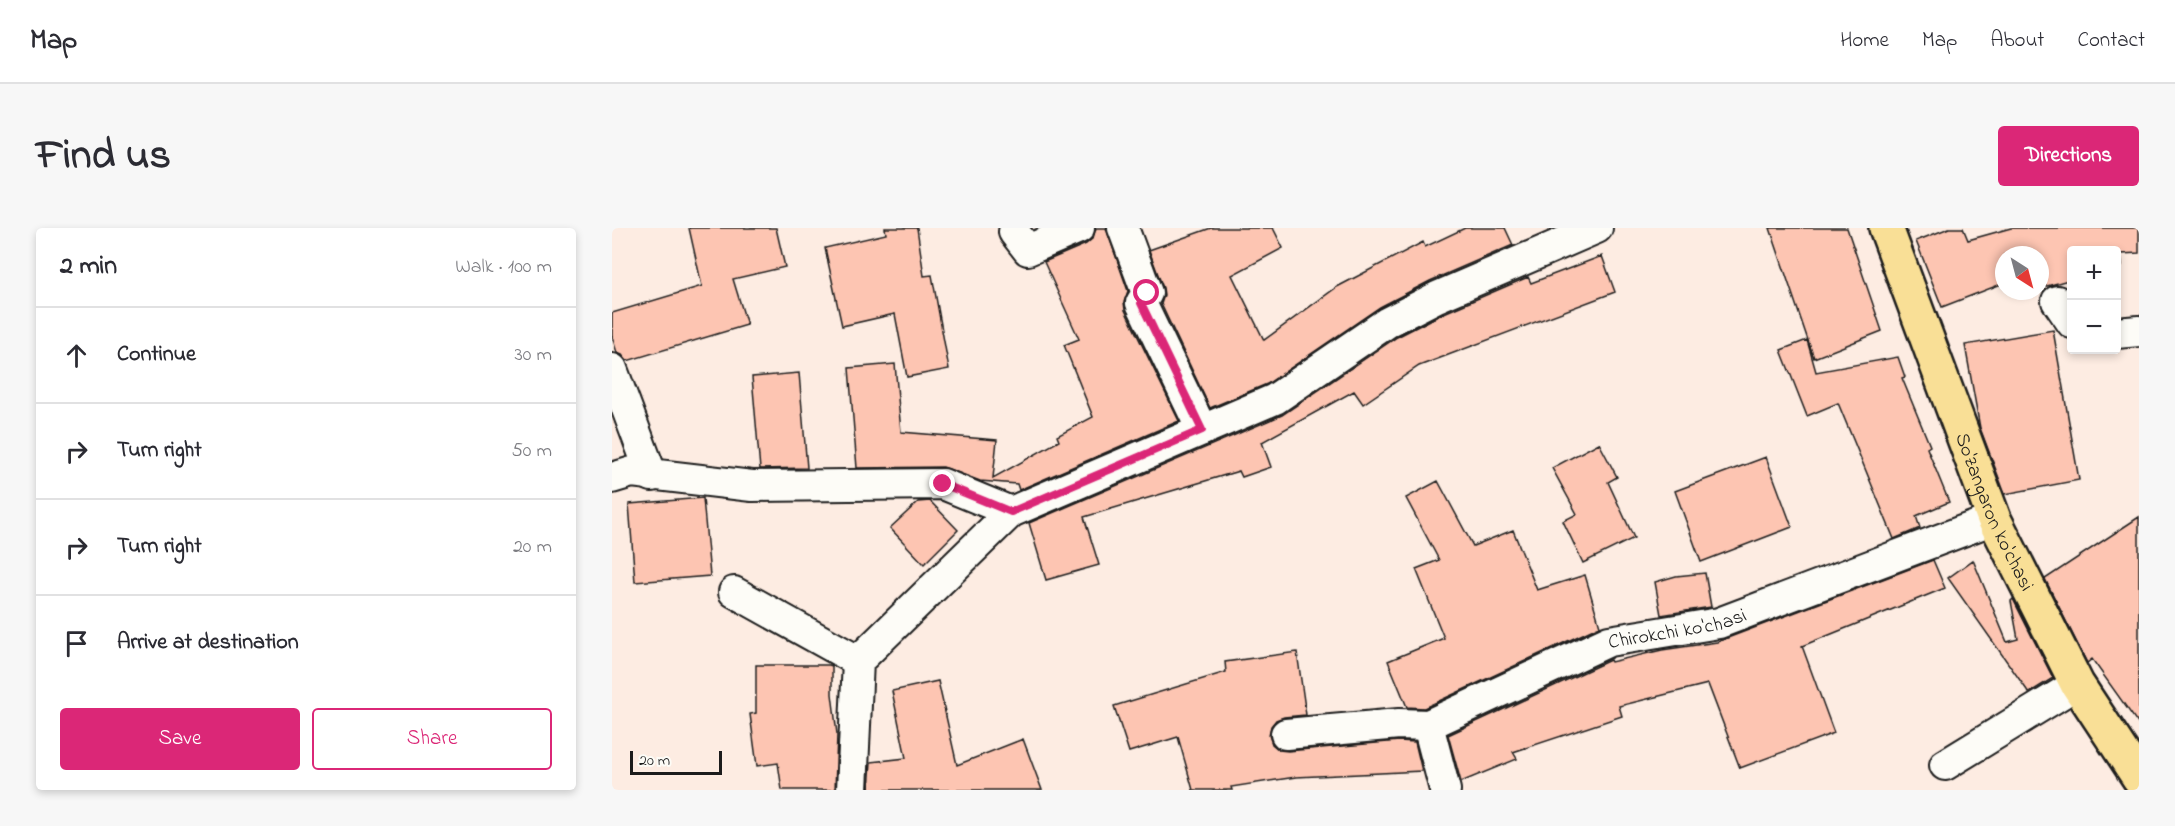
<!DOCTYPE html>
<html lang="en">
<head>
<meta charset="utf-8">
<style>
	:root { --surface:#fff; --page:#f7f7f7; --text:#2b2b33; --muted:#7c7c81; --line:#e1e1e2; --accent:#db2777 }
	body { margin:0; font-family:"Indie Flower",sans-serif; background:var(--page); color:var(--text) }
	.controls { position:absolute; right:18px; top:18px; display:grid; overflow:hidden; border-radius:6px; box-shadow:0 3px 9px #0003 }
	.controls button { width:54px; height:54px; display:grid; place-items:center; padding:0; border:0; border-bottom:2px solid var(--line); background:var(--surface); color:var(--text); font:30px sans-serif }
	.compass { position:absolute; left:1383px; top:18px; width:54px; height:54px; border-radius:50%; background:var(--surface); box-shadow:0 3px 9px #0003; rotate:144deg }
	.scale { position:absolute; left:18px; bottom:15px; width:92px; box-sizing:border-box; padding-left:6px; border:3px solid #1c1c1c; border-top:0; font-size:16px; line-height:21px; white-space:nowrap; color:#1c1c1c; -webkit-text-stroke:4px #fdfcf7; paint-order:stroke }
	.stop { position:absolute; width:18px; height:18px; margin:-14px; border:4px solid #db2777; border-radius:50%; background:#fff }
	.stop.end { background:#db2777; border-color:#fff; box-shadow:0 2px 6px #0008 }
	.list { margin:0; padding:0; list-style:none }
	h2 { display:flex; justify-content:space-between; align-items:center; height:78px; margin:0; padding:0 24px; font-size:26px }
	h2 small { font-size:20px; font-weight:400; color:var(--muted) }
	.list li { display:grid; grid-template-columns:39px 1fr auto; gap:18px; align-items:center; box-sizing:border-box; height:96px; padding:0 24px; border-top:2px solid var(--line) }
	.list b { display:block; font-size:22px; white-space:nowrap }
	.list em { font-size:20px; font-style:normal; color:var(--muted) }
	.actions { display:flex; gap:12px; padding:18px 24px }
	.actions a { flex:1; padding:14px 0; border:2px solid var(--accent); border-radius:6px; text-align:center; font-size:21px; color:var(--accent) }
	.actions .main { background:var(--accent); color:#fff }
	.icon { flex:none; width:33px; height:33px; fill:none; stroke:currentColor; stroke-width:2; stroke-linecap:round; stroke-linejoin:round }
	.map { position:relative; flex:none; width:1527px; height:562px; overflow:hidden; border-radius:6px }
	header { display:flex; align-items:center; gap:36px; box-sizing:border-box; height:84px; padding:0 30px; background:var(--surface); border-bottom:2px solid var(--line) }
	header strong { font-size:28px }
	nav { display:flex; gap:33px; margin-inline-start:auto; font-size:21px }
	.intro { display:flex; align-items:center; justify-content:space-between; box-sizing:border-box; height:144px; padding:0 36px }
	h1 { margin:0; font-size:42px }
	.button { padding:15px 27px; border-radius:6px; background:var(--accent); color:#fff; font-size:21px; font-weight:700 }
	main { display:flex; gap:36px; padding:0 36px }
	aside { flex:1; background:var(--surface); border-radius:6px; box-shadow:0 3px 9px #0003 }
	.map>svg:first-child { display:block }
	.building { fill:#fdc5b2; stroke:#1c1c1c; stroke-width:1.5 }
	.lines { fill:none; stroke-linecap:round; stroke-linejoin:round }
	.minor-casing { stroke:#1c1c1c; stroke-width:34 }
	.major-casing { stroke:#1c1c1c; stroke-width:38 }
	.minor { stroke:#fdfcf7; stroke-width:30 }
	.major { stroke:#f9df96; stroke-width:33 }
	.route { stroke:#db2777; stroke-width:8 }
	.labels { text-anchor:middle; stroke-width:4.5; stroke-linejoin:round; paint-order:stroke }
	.street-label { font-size:20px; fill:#1c1c1c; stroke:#fdfcf7 }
</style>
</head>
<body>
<header>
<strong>Map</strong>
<nav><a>Home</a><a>Map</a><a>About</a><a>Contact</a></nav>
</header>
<div class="intro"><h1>Find us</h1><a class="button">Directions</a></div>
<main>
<aside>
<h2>2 min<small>Walk · 100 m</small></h2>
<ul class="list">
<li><svg class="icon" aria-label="ahead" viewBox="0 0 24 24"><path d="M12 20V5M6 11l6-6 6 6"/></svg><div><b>Continue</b></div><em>30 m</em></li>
<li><svg class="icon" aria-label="right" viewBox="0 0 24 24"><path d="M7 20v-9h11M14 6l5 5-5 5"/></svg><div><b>Turn right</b></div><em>50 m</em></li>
<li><svg class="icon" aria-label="right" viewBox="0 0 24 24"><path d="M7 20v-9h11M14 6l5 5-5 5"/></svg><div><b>Turn right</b></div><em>20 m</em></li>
<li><svg class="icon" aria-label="arrive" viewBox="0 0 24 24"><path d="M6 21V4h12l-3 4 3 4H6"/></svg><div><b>Arrive at destination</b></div></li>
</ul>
<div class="actions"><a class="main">Save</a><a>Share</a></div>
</aside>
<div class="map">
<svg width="1527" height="562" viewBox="0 0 1527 562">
	<rect width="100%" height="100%" fill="#fdece2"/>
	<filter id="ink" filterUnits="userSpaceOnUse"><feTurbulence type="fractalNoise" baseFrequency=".0167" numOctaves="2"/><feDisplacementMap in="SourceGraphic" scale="12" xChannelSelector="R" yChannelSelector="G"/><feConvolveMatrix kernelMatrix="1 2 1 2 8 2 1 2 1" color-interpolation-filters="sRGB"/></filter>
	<g filter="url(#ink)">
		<path class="building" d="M 77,0 L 164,0 L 173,39 L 121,51 L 135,97 L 15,133 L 10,127 L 5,125 L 0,108 L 0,85 L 90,58 Z
			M 273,0 L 305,0 L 312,48 L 320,47 L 337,141 L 295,149 L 283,86 L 230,98 L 213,20 L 274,6 Z
			M 484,0 L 494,0 L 516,63 L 512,74 L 513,82 L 567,193 L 407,262 L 405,256 L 368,253 L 331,239 L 245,240 L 237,140 L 283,136 L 289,204 L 385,212 L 381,250 L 447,213 L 445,208 L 481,189 L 452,117 L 467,111 L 432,34 L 474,16 L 481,10 Z
			M 599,0 L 661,0 L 671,20 L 620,47 L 652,112 L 725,59 L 811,14 L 813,19 L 853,0 L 893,0 L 901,17 L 818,53 L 768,79 L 655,156 L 598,180 L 549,76 L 552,67 L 551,60 L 537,22 Z
			M 1158,0 L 1235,0 L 1270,103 L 1202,130 Z
			M 1337,0 L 1351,0 L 1356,12 L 1399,0 L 1527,0 L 1527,25 L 1509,26 L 1510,38 L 1504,39 L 1504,22 L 1460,22 L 1460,51 L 1428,60 L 1428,27 L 1392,27 L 1392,55 L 1330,79 L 1304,13 Z
			M 990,28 L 1003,64 L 807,138 L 751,176 L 742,163 L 650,214 L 659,239 L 630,249 L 627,243 L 472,289 L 487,337 L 434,352 L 417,295 L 670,187 L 785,109 L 832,85 L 916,49 L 919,55 Z
			M 1441,102 L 1467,252 L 1393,266 L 1368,200 L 1353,117 Z
			M 1195,112 L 1204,144 L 1286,129 L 1293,149 L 1290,150 L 1318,218 L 1315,220 L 1337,274 L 1304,288 L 1308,300 L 1282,311 L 1226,175 L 1195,188 L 1169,122 Z
			M 187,145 L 195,240 L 148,241 L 140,149 Z
			M 987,215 L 1005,249 L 996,254 L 1022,310 L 971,335 L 951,293 L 965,286 L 940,240 Z
			M 1154,229 L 1180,299 L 1089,334 L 1063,263 Z
			M 826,253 L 861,318 L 901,302 L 925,362 L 973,347 L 988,398 L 812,480 L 795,479 L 776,433 L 832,410 L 804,341 L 827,332 L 794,270 Z
			M 91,270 L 98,348 L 23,354 L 17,276 Z
			M 318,273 L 346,302 L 312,336 L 278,300 L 306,274 Z
			M 1527,289 L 1527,497 L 1480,431 L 1475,435 L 1433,351 Z
			M 1321,332 L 1333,360 L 1190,418 L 1222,505 L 1128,540 L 1096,456 L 1007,478 L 1010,488 L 901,524 L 905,531 L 849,554 L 836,507 L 998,432 L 999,434 L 1050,422 L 1105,414 Z
			M 1361,332 L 1395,414 L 1406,411 L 1399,373 L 1401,371 L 1441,450 L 1417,465 L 1336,350 Z
			M 1093,345 L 1099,379 L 1049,387 L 1043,354 L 1064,348 Z
			M 685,424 L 694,487 L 672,489 L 664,492 L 659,498 L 657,507 L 660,516 L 667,522 L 676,523 L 787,513 L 803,514 L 810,543 L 684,549 L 619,559 L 620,562 L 581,562 L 566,509 L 517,524 L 502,478 L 614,444 L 613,434 Z
			M 144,437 L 217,437 L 220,438 L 220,466 L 225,506 L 223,562 L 170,562 L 166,535 L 145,538 L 138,486 L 144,485 Z
			M 326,453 L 345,537 L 411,511 L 430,562 L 257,562 L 259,534 L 294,530 L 280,463 Z"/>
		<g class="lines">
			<g class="minor-casing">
				<g id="minor">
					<path d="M 511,0 L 535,65 L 529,75 L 590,202"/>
					<path d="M 402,4 L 416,22 L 467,0"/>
					<path d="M 1445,73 L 1460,95"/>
					<path d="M 1504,105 L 1527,103"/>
					<path d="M 0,141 L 40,248"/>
					<path d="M 0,250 L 20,244 L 140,258 L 331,256 L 399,284"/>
					<path d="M 122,364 L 246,433"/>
					<path d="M 674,506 L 787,496 L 816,497"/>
					<path d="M 1333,537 L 1465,456"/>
					<path d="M 240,562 L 246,433 L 399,284 L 663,171 L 776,94 L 825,69 L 985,0"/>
					<path id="s1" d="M 833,562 L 816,497 L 997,413 L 1107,395 L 1382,291"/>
				</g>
			</g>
			<g class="major-casing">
				<g id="major">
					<path id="s2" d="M 1274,0 L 1382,291 L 1465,456 L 1527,550"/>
				</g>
			</g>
			<use href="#minor" class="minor"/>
			<use href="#major" class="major"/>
		</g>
	</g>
	<g class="lines" filter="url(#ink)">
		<path class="route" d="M 331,256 L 399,284 L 590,202 L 529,75 L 535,65"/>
	</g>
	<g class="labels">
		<g class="street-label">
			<text dy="7" stroke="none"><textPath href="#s2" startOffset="304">So'zangaron ko'chasi</textPath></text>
			<text dy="7" stroke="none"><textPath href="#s1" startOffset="336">Chirokchi ko'chasi</textPath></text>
		</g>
	</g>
</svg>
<div class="controls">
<button>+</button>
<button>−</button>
</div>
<svg class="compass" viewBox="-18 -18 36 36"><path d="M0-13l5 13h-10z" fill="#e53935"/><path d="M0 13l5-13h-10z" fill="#7c7c81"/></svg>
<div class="scale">20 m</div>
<div class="stop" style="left:535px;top:65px"></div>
<div class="stop end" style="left:331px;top:256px"></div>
</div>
</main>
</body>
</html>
